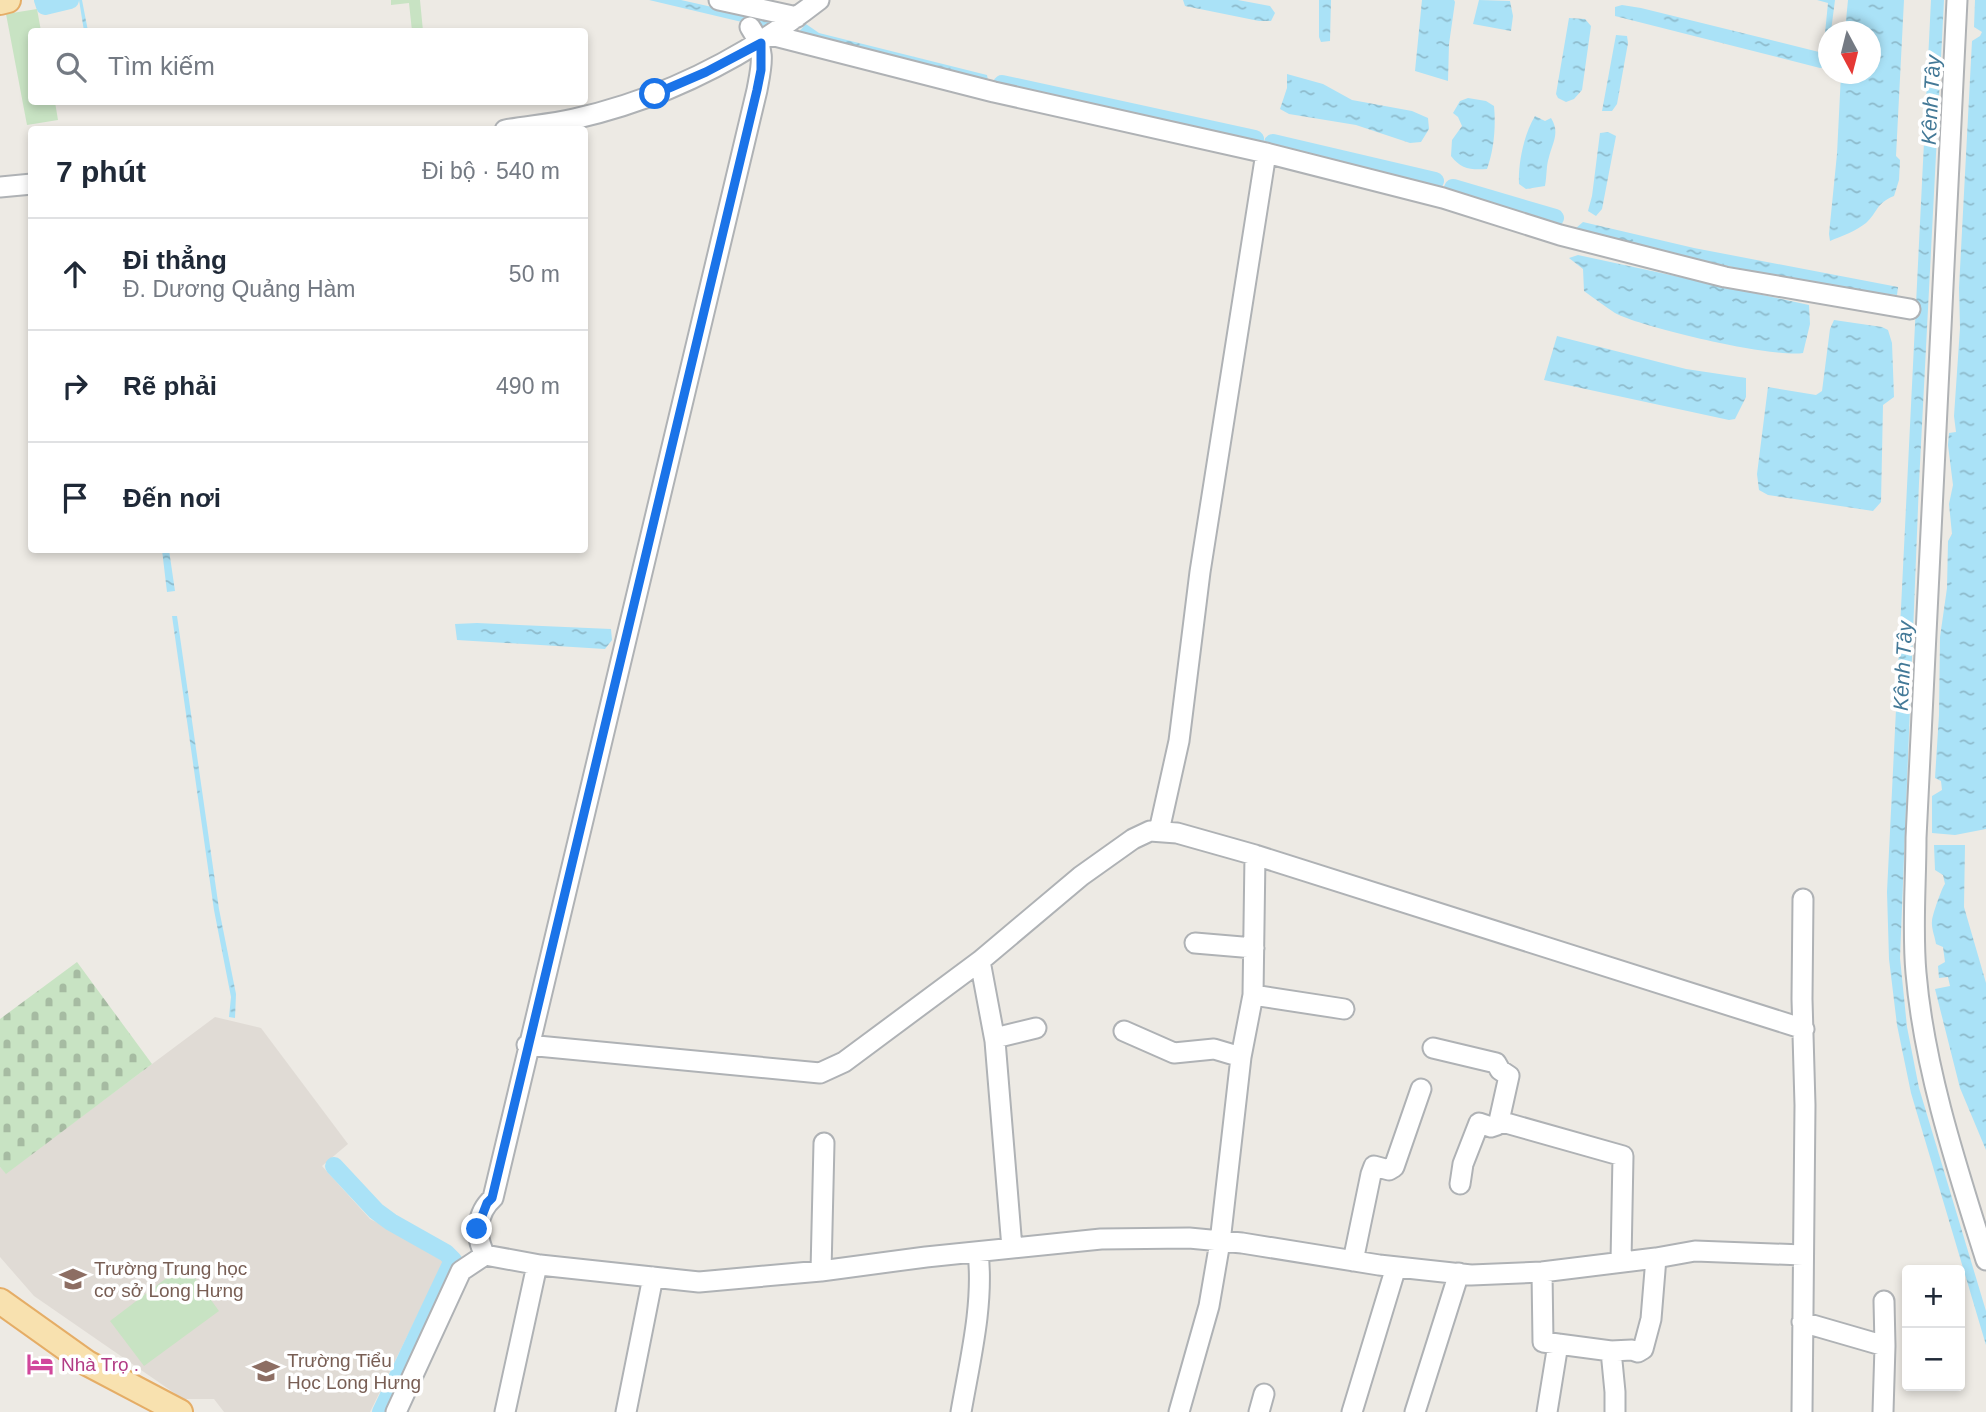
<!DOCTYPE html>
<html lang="vi">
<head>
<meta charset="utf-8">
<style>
	:root { --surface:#fff; --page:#f6f6f7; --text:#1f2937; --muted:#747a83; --line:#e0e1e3 }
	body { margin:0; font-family:Helvetica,sans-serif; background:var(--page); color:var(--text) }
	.controls { position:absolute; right:21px; bottom:21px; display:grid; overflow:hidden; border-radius:7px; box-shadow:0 4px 10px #0003 }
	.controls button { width:63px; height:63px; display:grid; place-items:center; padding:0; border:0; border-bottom:2px solid var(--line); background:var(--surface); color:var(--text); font:35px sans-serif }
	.compass { position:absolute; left:1818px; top:21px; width:63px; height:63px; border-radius:50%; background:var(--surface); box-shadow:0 4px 10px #0003; rotate:173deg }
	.stop { position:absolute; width:21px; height:21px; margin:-16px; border:5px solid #1a73e8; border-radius:50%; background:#fff }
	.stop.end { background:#1a73e8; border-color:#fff; box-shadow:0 2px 7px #0008 }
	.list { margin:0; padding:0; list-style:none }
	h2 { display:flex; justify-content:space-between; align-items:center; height:91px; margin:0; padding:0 28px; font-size:30px }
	h2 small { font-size:23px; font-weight:400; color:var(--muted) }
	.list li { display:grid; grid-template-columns:46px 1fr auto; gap:21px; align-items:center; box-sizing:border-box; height:112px; padding:0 28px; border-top:2px solid var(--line) }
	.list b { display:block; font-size:26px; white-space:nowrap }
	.list p { margin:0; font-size:23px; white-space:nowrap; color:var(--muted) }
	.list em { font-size:23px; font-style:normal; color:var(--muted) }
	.icon { flex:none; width:38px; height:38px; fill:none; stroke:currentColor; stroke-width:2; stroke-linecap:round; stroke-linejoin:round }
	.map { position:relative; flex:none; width:1986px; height:1412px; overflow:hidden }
	.search { position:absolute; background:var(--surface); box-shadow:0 4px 10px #0003; left:28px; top:28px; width:560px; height:77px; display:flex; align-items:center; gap:18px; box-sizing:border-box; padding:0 24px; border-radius:7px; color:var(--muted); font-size:26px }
	.panel { position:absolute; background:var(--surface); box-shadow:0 4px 10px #0003; left:28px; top:126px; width:560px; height:427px; border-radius:7px }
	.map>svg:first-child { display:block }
	.education { fill:#e0dbd5 }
	.green { fill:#c8e3c3 }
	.cemetery { fill:url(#cemetery-stones) }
	.water { fill:url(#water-ripples) }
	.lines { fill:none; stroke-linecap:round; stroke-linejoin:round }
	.canal { stroke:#aae2f7; stroke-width:18 }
	.minor-casing { stroke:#afb2b5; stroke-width:23 }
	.major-casing { stroke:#e5ad66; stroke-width:28 }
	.minor { stroke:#fff; stroke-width:19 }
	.major { stroke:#f8e1af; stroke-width:24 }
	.route { stroke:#1a73e8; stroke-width:9 }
	.labels { text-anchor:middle; stroke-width:7; stroke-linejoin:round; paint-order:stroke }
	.education-label { font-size:19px; fill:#785e54; stroke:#fff; text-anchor:start }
	.hotel-label { font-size:19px; fill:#b23c85; stroke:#fff; text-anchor:start }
	.water-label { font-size:21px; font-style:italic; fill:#437997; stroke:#fff }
</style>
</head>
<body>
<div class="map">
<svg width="1986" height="1412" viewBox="0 0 1986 1412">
	<defs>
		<pattern id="cemetery-stones" width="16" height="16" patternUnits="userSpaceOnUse" patternTransform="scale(1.75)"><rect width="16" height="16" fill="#c8e3c3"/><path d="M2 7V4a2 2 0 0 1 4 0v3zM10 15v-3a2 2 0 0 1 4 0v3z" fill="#a6bba2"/></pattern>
		<pattern id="water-ripples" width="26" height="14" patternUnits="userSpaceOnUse" patternTransform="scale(1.75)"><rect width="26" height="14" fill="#aae2f7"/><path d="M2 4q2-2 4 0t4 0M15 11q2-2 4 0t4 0" fill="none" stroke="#8ebbcc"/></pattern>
	</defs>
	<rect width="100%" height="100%" fill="#edeae4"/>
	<path class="education" d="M 215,1017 L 261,1028 L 348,1144 L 322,1166 L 370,1219 L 446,1257 L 370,1412 L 224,1412 L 214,1399 L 183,1399 L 34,1296 L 0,1257 L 0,1167 L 6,1173 Z"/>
	<path class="green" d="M 391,0 L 420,0 L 423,31 L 412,31 L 409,3 L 391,5 Z
		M 37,9 L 41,31 L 32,32 L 32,102 L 55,102 L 58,120 L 27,125 L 6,14 Z
		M 185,1264 L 219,1311 L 144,1366 L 110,1321 Z"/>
	<path class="cemetery" d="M 77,962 L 152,1064 L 6,1174 L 0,1167 L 0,1019 Z"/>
	<path class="water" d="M 64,0 L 82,0 L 88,31 L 84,31 L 79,0 L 45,10 L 42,5 Z
		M 649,0 L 681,0 L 774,21 L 771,29 Z
		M 1183,0 L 1238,0 L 1270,6 L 1275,13 L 1271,21 L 1259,21 L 1185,6 Z
		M 1319,0 L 1331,0 L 1330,41 L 1321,42 L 1319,37 Z
		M 1422,0 L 1454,0 L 1455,2 L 1449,44 L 1448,81 L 1415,71 Z
		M 1479,0 L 1510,1 L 1513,16 L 1511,31 L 1473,24 Z
		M 1817,0 L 1835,0 L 1831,31 L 1828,32 L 1827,67 L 1820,68 L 1615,16 L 1615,7 L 1622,5 L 1641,8 L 1823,53 L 1828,3 Z
		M 1848,0 L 1904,0 L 1896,156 L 1900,160 L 1899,180 L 1894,196 C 1876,203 1878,212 1866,223 C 1856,231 1842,236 1830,241 L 1829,234 L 1837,154 L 1841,74 L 1870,74 L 1870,32 L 1845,31 Z
		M 1931,0 L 1944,0 L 1919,483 L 1900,958 L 1907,1027 L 1919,1088 L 1986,1311 L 1986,1345 L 1911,1093 L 1897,1025 L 1889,959 L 1887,892 Z
		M 1975,0 L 1986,0 L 1986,829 L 1955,835 L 1932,833 L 1932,796 L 1942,790 L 1941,781 L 1935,778 L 1939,715 L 1940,637 L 1947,588 L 1948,541 L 1952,534 L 1949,504 L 1953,485 L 1948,445 L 1949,433 L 1956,432 L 1954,416 L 1960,328 L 1959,288 L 1972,41 L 1980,36 L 1982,32 L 1974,27 Z
		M 1569,18 L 1585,19 L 1591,26 L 1582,90 L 1574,99 L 1566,102 L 1558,98 L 1556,94 Z
		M 806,24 L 819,33 L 987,75 L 988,80 L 985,83 L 795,36 Z
		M 1616,35 L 1627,36 L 1628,43 L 1617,104 L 1612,111 L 1602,111 Z
		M 1287,74 L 1323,84 L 1352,100 L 1412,111 L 1428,118 L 1429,129 L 1421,142 L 1410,143 L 1356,125 L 1289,114 L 1280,109 L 1287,88 Z
		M 1468,98 L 1486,101 L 1494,106 C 1496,126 1494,150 1487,169 C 1470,170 1461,169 1451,156 L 1452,140 L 1462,126 L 1458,117 L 1453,113 L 1460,101 Z
		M 1535,116 L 1545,121 L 1551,118 C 1560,132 1553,142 1549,157 C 1546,166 1547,176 1545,186 L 1526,189 L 1519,184 C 1518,163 1524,134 1535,116 Z
		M 1608,132 L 1616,136 L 1602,209 L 1596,216 L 1588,211 L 1592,196 L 1600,133 Z
		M 1583,222 L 1694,248 L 1898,287 L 1897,295 C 1788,284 1681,255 1575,229 Z
		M 1578,255 L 1809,305 L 1810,324 L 1803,353 C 1773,358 1643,328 1615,313 C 1604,306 1594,298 1584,291 L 1583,269 L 1569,258 Z
		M 1834,320 L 1882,327 L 1888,330 L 1892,343 L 1894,397 L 1883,405 L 1881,502 L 1873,511 L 1768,495 L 1759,490 L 1757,474 L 1768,387 L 1816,395 L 1822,391 L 1830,329 Z
		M 1557,336 L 1686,369 L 1746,378 L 1746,397 L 1735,419 L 1729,420 L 1544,380 Z
		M 162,550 L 169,550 L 175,591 L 167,592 Z
		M 172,616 L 177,616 L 219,909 L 236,994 L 235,1018 L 229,1017 L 231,997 L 214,910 Z
		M 477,623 L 611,629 L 612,640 L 605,649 L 457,640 L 455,624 Z
		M 1934,845 L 1965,845 L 1964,907 L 1986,983 L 1986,1150 L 1960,1088 L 1935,989 L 1950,986 L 1948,977 L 1939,978 L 1938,966 L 1945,962 L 1943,947 L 1936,944 C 1935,937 1931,928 1932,921 C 1932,916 1942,887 1945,884 L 1943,875 L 1935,870 Z"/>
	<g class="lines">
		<path class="canal" d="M 43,0 L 45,6 L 70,0
			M 1002,84 L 1255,139
			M 1273,143 L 1435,181
			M 1453,188 L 1555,218
			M 334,1166 L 376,1211 L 391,1222 L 446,1253 L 453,1260 L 381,1412"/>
		<g class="minor-casing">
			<path id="minor" d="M 719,0 L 797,17
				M 1957,0 L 1916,838 C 1916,883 1912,929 1916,973 C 1924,1068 1957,1168 1986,1260
				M 771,35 L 994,92 L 1266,153 L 1443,198 L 1560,235 L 1725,277 L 1910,309
				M 505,130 C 528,126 552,124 574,119 C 664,99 747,56 819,0
				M 0,187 L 32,184
				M 1159,831 L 1179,741 L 1200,572 L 1266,153
				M 1195,943 L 1254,948
				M 980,961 L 995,1041 L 1012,1248
				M 1253,995 L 1344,1009
				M 1124,1031 L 1174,1053 L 1214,1049 L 1241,1057
				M 995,1038 L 1036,1028
				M 527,1045 L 820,1073 L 844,1062 L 980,961 L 1081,876 L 1133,839 L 1150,831 L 1177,833 L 1255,855 L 1804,1029
				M 1433,1048 L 1496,1063 L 1500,1070 L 1509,1076 L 1499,1121 L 1623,1156 L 1621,1261
				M 1460,1184 L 1463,1164 L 1479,1123 L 1491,1127 L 1497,1125 L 1499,1121
				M 485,1255 C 475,1237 476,1213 493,1198 L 757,90 C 762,63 766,51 750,27
				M 1353,1261 L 1371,1174 L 1374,1166 L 1389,1170 L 1394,1167 L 1421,1089
				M 821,1271 L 824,1143
				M 1542,1272 L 1543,1342 L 1611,1351 L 1615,1392 L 1615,1412
				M 1884,1301 L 1885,1346
				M 1802,1322 L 1885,1346 L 1883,1412
				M 1611,1351 L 1632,1350 L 1638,1352 L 1643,1349 L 1651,1319 L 1656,1258
				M 396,1412 L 461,1271 L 485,1255 L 540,1265 L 699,1282 L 821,1271 L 926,1257 L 1101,1239 L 1189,1238 L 1242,1243 L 1379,1265 L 1471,1275 L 1542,1272 L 1656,1258 L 1695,1251 L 1803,1255
				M 505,1412 L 537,1265
				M 626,1412 L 653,1277
				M 961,1412 C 970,1360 984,1304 978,1252
				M 1179,1412 L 1209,1306 L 1220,1242 L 1241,1057 L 1253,995 L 1255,855
				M 1259,1412 L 1264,1394
				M 1352,1412 L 1396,1267
				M 1415,1412 L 1459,1273
				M 1547,1412 L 1558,1344
				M 1802,1412 L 1805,1105 L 1802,999 L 1803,899"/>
		</g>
		<g class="major-casing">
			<path id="major" d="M 0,2 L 8,0
				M 0,1301 L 87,1363 L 180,1412"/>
		</g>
		<use href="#minor" class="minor"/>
		<use href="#major" class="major"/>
	</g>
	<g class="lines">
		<path class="route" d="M 477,1229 L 487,1203 L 492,1198 L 757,90 L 761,70 L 761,43 L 706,72 L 655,94"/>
	</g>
	<defs>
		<g id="school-bare" transform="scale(2.1)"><path d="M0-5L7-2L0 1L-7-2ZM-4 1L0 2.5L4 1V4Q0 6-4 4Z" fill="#8d6e63" stroke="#fff" stroke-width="2.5" paint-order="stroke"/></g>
		<g id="hotel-bare" transform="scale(2.1)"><path d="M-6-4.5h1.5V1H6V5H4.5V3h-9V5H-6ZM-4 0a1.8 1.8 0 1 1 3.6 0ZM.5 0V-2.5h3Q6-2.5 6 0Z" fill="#d1479c" stroke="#fff" stroke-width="2.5" paint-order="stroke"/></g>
	</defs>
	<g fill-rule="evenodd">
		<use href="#school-bare" x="73" y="1279"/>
		<use href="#hotel-bare" x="40" y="1364"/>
		<use href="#school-bare" x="266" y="1371"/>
	</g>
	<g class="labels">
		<g class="education-label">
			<text x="94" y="1275">Trường Trung học<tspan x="94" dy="22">cơ sở Long Hưng</tspan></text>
			<text x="287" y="1367">Trường Tiểu<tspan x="287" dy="22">Học Long Hưng</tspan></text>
		</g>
		<g class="hotel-label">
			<text x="61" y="1371">Nhà Trọ .</text>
		</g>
		<g class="water-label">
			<text transform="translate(1931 100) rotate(-87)" y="7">Kênh Tây</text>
			<text transform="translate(1903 666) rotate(-87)" y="7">Kênh Tây</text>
		</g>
	</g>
</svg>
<div class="controls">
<button>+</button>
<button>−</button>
</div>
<svg class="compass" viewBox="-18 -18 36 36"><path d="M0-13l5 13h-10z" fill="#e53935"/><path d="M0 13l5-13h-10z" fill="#747a83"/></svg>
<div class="stop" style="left:655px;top:94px"></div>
<div class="stop end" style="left:477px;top:1229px"></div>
<div class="search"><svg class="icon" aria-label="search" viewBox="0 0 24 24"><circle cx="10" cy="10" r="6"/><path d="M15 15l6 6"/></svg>Tìm kiếm</div>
<section class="panel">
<h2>7 phút<small>Đi bộ · 540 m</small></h2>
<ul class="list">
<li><svg class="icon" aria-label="ahead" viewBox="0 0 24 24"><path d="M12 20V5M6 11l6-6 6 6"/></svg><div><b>Đi thẳng</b><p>Đ. Dương Quảng Hàm</p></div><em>50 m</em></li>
<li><svg class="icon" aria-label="right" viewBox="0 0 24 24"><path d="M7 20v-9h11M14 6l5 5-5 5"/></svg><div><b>Rẽ phải</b></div><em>490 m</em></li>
<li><svg class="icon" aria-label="arrive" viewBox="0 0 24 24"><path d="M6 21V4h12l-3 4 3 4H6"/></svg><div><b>Đến nơi</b></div></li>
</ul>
</section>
</div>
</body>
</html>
